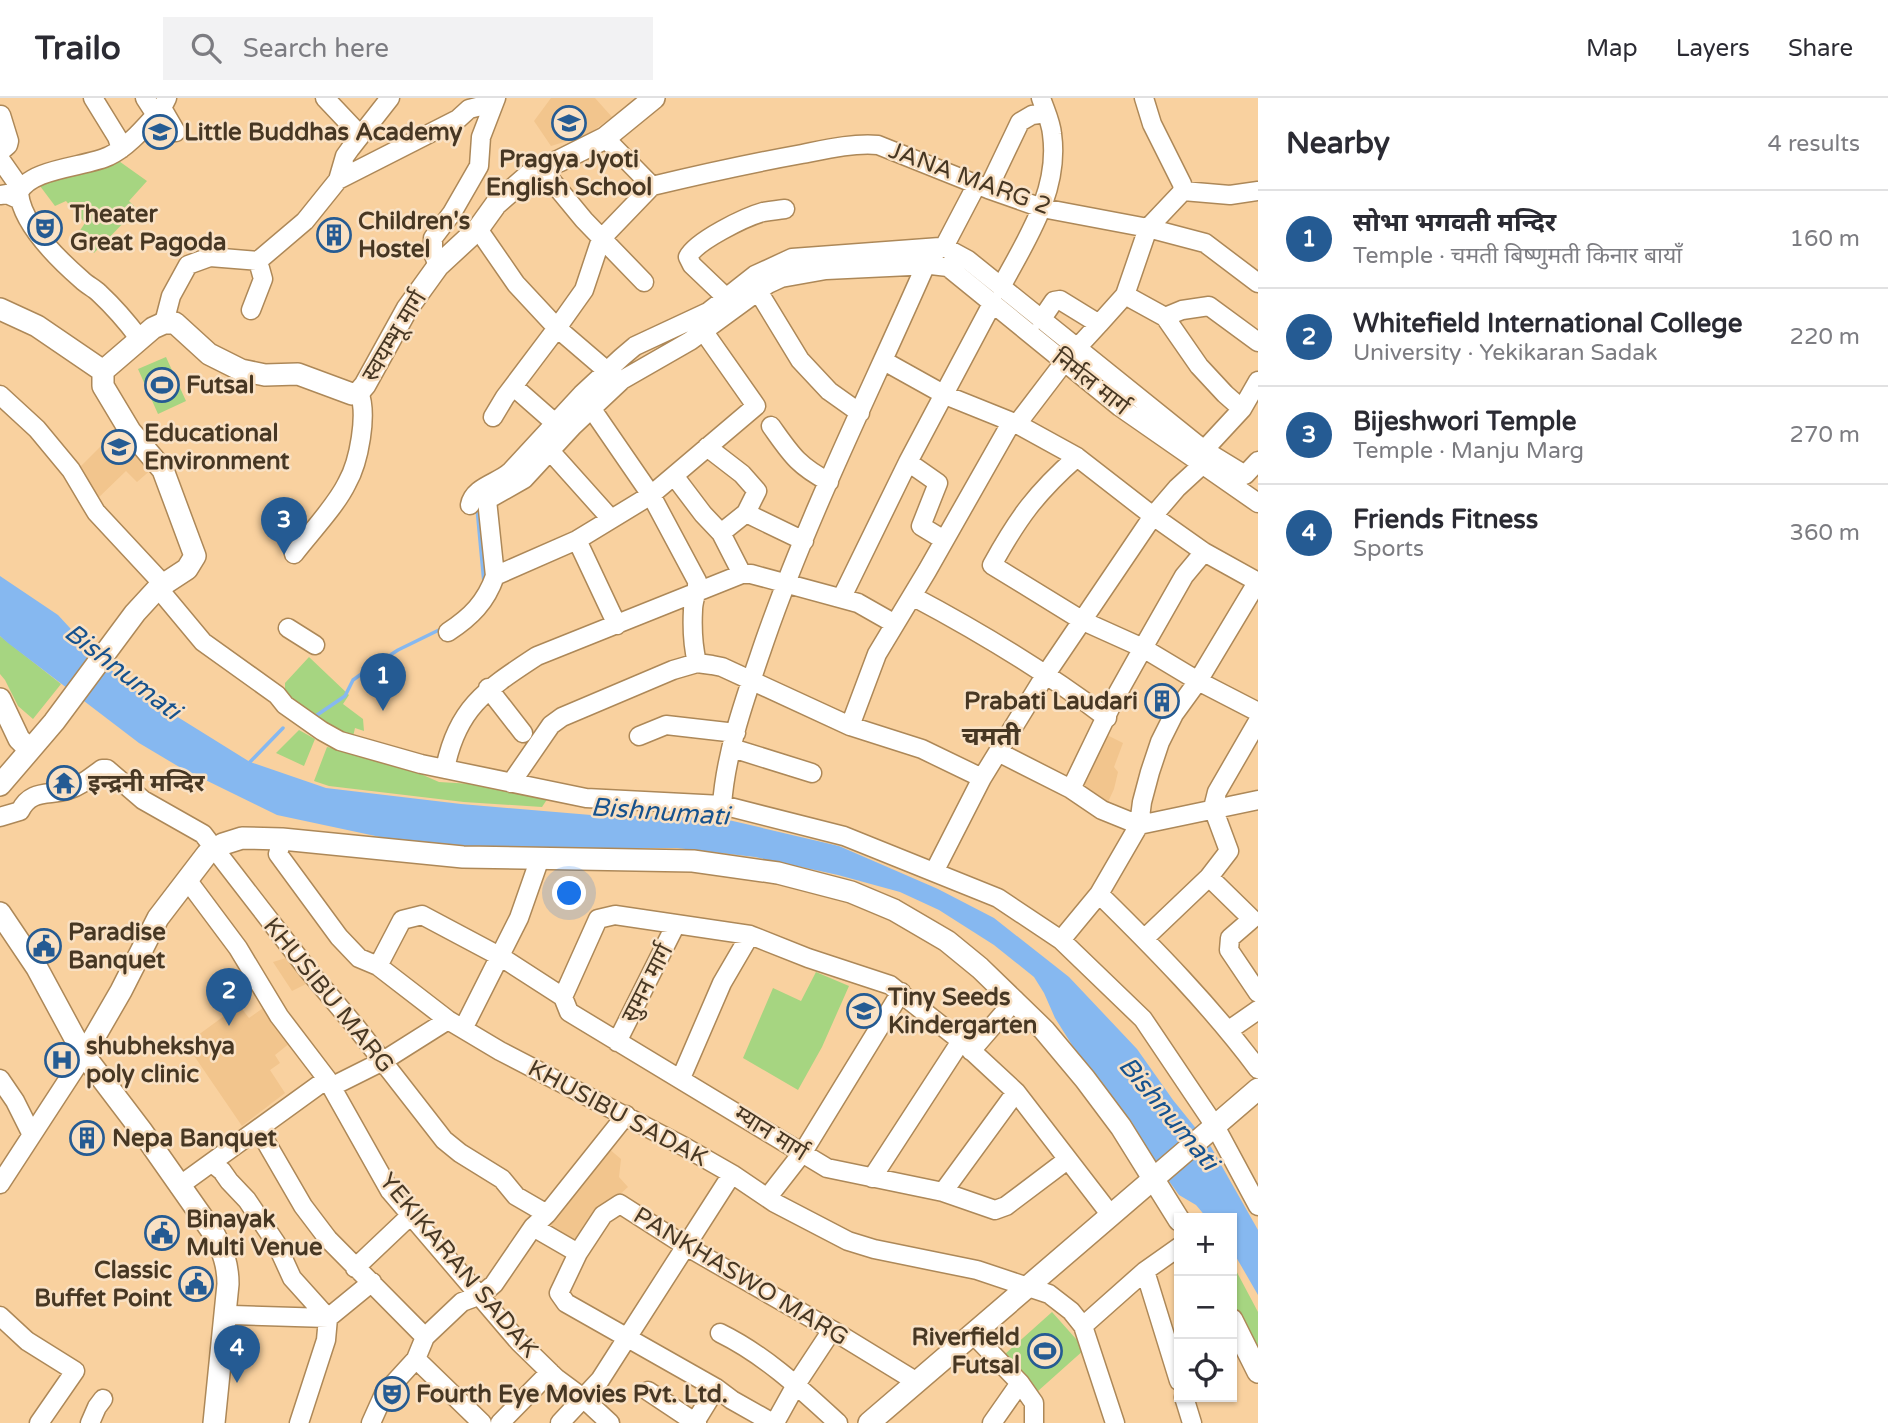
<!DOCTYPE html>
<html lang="en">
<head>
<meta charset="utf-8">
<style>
	:root { --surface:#fff; --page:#f2f2f3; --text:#2b2b33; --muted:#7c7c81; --line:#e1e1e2; --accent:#255b93 }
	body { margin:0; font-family:"Varela Round","Noto Sans Devanagari",sans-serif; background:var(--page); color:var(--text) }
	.controls { position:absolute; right:21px; bottom:21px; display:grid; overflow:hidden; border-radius:0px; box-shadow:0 2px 5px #0004 }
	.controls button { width:63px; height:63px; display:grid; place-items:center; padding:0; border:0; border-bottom:2px solid var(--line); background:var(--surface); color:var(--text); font:35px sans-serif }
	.you { position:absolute; left:570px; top:796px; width:24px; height:24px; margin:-18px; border:5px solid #fff; border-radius:50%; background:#1a73e8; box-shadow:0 0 0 10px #1a73e833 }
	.badge { display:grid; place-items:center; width:46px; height:46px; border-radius:50%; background:var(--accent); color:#fff; font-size:23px; font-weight:700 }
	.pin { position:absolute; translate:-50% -58px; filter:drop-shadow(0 2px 4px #0008) }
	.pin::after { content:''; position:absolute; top:37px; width:24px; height:21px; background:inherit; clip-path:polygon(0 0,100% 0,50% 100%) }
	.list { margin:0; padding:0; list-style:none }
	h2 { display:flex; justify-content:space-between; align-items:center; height:91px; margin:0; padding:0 28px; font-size:30px }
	h2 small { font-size:23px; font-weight:400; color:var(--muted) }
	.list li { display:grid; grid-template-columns:46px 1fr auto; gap:21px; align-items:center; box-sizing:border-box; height:98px; padding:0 28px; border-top:2px solid var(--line) }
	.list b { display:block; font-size:26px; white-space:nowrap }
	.list p { margin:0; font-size:23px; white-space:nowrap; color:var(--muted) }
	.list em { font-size:23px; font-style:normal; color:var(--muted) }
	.icon { flex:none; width:38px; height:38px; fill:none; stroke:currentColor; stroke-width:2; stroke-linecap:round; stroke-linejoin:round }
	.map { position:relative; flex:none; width:1258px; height:1325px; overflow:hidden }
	header { display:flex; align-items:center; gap:42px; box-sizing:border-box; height:98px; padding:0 35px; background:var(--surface); border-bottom:2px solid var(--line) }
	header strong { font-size:33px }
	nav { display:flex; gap:38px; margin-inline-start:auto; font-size:24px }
	.search { width:490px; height:63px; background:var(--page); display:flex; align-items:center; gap:18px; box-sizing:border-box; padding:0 24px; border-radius:0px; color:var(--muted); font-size:26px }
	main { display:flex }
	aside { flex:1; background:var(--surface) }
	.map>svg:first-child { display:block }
	.built { fill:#f2c58d }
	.green { fill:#a6d581 }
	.water { fill:#86b8f0 }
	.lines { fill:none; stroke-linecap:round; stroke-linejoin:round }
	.stream { stroke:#86b8f0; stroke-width:3.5 }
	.minor-casing { stroke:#ad8858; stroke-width:21 }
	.major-casing { stroke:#ad8858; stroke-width:24 }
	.minor { stroke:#fff; stroke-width:18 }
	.major { stroke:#fff; stroke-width:21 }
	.labels { text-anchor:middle; stroke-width:5; stroke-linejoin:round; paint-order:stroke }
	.poi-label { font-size:24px; font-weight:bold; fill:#473723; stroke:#f9e1c4; text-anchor:start }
	.street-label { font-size:24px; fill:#473723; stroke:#f9e1c4 }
	.water-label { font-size:26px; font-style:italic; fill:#16528e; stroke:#f9e1c4 }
	.neighbourhood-label { font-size:26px; font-weight:bold; fill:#473723; stroke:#f9e1c4 }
</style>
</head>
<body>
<header>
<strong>Trailo</strong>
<div class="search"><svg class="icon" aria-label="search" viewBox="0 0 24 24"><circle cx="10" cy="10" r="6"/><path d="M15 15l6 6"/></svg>Search here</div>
<nav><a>Map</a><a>Layers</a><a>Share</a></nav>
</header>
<main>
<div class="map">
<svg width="1258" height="1325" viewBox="0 0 1258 1325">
	<rect width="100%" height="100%" fill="#f9d19f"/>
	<path class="built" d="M 551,0 L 595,0 L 612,19 L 587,37 L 551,48 L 534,23 Z
		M 122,327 L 153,370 L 137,384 L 126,373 L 95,403 L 77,372 Z
		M 1105,636 L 1123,645 L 1114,669 L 1118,674 L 1114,691 L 1108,704 L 1078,683 Z
		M 289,859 L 314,882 L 292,893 L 273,864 Z
		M 239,907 L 249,920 L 263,910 L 290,945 L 275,957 L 280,965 L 270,972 L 285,995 L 242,1028 L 186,946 Z
		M 608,1050 L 621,1061 L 619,1079 L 628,1089 L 598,1116 L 575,1148 L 540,1130 Z"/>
	<path class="green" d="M 116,61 L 147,83 L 129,103 L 137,111 L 94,155 L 79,134 L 85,125 L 66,103 L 55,108 L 37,84 Z
		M 166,259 L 186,303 L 158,316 L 138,271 Z
		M 0,538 L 61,586 L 33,621 L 18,608 L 5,582 L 0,576 Z
		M 309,559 L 349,597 L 343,606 L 363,621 L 364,633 L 355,630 L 353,639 L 316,623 L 285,594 L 285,585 Z
		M 299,632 L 315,641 L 304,668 L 276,655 Z
		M 327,649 L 382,659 L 439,684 L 554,691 L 542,709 L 464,704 L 329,688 L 314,683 Z
		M 816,874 L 849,888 L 822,949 L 798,992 L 743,960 L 773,890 L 801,903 Z
		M 1232,1165 L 1258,1214 L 1258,1269 L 1232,1217 Z
		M 1052,1214 L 1085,1251 L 1038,1293 L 1005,1256 Z"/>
	<path class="water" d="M 0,478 L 58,517 L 94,556 L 131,590 L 250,664 L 326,690 L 461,706 L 591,717 L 720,720 L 839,748 L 938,791 L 994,820 L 1069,879 L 1137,951 L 1173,1002 L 1211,1049 L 1258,1132 L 1258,1197 L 1232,1152 L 1232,1120 L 1207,1120 L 1196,1107 L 1179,1097 L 1084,966 L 1055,920 L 1044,895 L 1034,879 L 994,847 L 939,812 L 900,794 L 838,777 L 755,759 L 677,750 L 501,750 L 413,746 L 277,717 L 181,670 L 139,645 L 8,545 L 0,538 Z"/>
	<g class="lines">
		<path class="stream" d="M 960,167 L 972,178
			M 477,410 L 484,485
			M 317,617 L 345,598 L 353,582 L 367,572 L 398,552 L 443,530
			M 250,664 L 283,630"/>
		<g class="minor-casing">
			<path id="minor" d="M 93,0 L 117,39 L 121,51
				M 145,0 L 156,17
				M 325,0 L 360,37
				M 162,10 L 176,34
				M 605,40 L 652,88 C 702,76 752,65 802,56 C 827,51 852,45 878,47 L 988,91 L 1042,110 L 1148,130 L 1205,145 L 1258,185
				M 0,54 L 8,47 L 9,43 L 1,17
				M 0,61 L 21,91
				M 536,71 L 551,82 L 584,122 L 644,184
				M 338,82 L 458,21 L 469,11 L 493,5
				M 988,91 L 1020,24 L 1032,17 L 1046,15
				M 1183,93 L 1230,97 L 1258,93
				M 0,97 L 7,96 L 20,102
				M 478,131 L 516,186 L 557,230 L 505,299 L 493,319
				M 944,149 L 968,162 L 1204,352 L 1245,377 L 1258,363
				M 438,168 L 433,155 L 433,140 L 452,115 L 479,68 L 481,39 L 496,0
				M 1001,189 C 1026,142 1060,93 1052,36 C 1051,24 1045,12 1041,0
				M 758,193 L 800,262 L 829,293 L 860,315
				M 1125,197 L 1148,130 L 1183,93 L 1182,86 L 1152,26 L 1144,0
				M 735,208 L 692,167 L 688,159 C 696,143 745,119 763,114 C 770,113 777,112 785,111
				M 251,212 L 263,181 L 258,163
				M 1165,219 L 1182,212 L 1209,208 L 1258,244
				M 1041,222 L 1054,203 L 1060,202 L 1099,226 L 1125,197 L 1165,219 L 1199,268 L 1225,296 L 1242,311
				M 164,225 L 171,198 L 188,167 L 210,159 L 258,163 L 305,123 L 338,82 L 345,58 L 350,51 L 390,0
				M 135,246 L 139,240 C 127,224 114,209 99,195 C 94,190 87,187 82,182 C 59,162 22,127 19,95 C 29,70 87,69 109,58 C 129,49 147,26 162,10 L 167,0
				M 884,263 L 945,297 L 1017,326 L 1077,359 L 1153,418 L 1204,454 L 1258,484
				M 606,272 L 557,230 L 584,192 L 601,141 L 652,88
				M 514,289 L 555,325
				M 0,297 L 37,331 L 71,372 L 96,414 L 163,486
				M 587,304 L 651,397 L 697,483 C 698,494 693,502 693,512 C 692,530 693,548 697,565
				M 1017,326 L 1065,263 L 1099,226
				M 771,328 C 791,356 797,367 829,384
				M 707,349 L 742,376 L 757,393 L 746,415 L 721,435
				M 1204,352 L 1242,311 L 1258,283
				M 551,354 L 611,421
				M 1077,359 C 1036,395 1018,420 992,467 L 1083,523 L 1143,550 L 1198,583 L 1258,614
				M 908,364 L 938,385 L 921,428 L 944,442
				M 675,379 L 703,416 L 721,435 L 742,476
				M 470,407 C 473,389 498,385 510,374 L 582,296 L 622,259 L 635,248 L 708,214 L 755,177 L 792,160 L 940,149
				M 746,415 L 804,443
				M 577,442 L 617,527
				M 294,456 C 310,435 336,408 347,385 C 359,364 368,316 359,294
				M 495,478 L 577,442 L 651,397 L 756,308 L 704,234
				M 158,490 L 203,544 L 277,597 L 285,607 L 322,633 L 340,643 L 421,666 L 586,700 L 722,707 L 844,738 L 998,800 L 1061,842 L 1143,921 L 1215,1028 L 1258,1108
				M 912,498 C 980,534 1046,574 1107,620
				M 842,499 L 908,364 L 993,204
				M 288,530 L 315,547
				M 448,534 C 471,519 486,504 495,478 L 487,402 L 524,381 L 573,328 L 622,282 L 690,243 L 768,186 L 781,180 L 826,172 L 931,167 L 948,169 L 1120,309 L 1258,405
				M 488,590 L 523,635
				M 850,628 L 877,556 L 927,473 L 1011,325
				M 639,638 L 666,627 L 736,635
				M 732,650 L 812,675
				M 998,654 L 1071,691 L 1102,712 L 1139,727 L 1258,702
				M 445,671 C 457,609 487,591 537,558 L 742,476 L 751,476 L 858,505 L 895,526
				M 511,685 L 551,627 L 562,619 L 673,572 L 697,565 L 712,567 L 722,569 L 850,628 L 922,651 L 982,680
				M 1071,691 L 1115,600 L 1143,550 L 1184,478 L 1204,454
				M 722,707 C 726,651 747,595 765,542 C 810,413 872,290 927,164 L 940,149 L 944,149 L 977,86
				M 0,719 L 20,713 C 31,691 48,698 68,692 C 81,688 91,679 102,671 L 107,671 L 143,702 L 203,736 L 308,872 L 356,929 L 444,1042 L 460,1055 L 502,1081 L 516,1098 L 547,1116
				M 282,741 L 278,756 L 339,839 L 359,860 L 378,868 L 448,922 L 500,953 L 683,1048 L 732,1076 L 775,1105 L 848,1143 L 874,1151 L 977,1172 L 1049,1196 L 1071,1213 L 1083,1228 L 1115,1325
				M 934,774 L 982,680 L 1046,576 L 1153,418 L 1177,390 L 1202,367
				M 1209,779 L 1252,821 L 1230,840 L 1229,852 L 1258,895
				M 188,783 L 238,850 L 279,918 L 327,981 L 390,1093 L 519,1244 L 556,1280 L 583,1300 L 610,1325
				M 1099,796 C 1155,851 1211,908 1258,971
				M 1145,840 L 1209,779 L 1229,753 L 1213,710 L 1217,694 L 1258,623
				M 1061,842 L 1099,796 L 1139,727 L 1142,704 L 1150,674 L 1160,644 L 1174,616 L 1198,583 L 1258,483
				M 378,868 L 402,822 L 422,817 L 501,859 L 563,899
				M 563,899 L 598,821 L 615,817 L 750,837 L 808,860 L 890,887 L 961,943 L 1016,994 L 1110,1116
				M 563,899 L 569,914 L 827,1070 L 943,1094 L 995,1112 L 1006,1108 L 1067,1062
				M 463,931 L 519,820 L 540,760
				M 1229,932 L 1258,912
				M 617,944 L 676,826
				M 971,953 L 1015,902
				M 681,980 L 722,885 L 750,837
				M 0,981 L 15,1003 L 32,1037
				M 331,989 L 383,963 L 448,922
				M 259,1032 L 303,1108 L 328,1141 L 425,1239
				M 212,1065 L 222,1073 L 229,1083 L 247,1102 L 276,1145 L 292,1180 L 328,1220
				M 872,1080 L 961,943
				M 0,1086 L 84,957
				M 179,1088 L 327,981
				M 943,1094 L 1016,994
				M 768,1099 L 803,1054 L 901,894
				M 533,1129 L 578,1155
				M 355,1170 L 412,1116
				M 1145,1173 L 1179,1283
				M 0,1218 L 27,1243 L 75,1273 L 39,1325
				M 224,1225 L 232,1217 L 328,1220
				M 1083,1228 L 1145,1173 L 1179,1149
				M 832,1232 L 797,1285 L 777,1321 L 771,1324 L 732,1302 L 716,1290 L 566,1205 L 559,1195 L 578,1155 L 603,1117 L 620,1106 L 684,1147 L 832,1232 L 917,1284
				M 720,1235 C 765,1257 801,1291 838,1325
				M 974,1237 L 1020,1285 L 1034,1305 L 1034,1325
				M 416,1261 L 482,1325
				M 648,1293 L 696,1325
				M 1184,1299 L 1192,1325
				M 90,1325 L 97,1309 L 103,1301
				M 299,1325 L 326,1242 L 328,1220 L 372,1184
				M 371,1325 L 384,1296 L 416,1261 L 425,1239 L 462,1204 L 481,1197 L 494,1186 L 533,1129 L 547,1116 L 626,1017
				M 500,1325 L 550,1274
				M 560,1325 L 600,1282 L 732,1076
				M 697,1325 L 697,1321 L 716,1290
				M 992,1325 L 1020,1285"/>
		</g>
		<g class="major-casing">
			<path id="major" d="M 0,211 L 37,228 L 103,273
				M 0,601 L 19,641 L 30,652
				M 0,687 L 54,624 L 135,515 L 158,490 L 187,471 L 195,458 L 163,372 L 130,333 L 103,288 L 103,273 L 153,230 L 164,225 L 175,225 L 209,256 L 241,272 L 265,277 L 298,276 L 352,296 L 359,294 L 365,287 L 407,211 L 438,168 L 478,131 L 496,106 L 536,71 L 559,63 L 605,40 L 654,0
				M 0,815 L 37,870 L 84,957 L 141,1032 L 214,1136 C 223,1153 228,1167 228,1186 L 214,1325
				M 84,957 L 121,893 L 158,820 L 207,756 L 223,746 L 242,740 L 282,741 L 463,759 L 693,763 L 778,775 L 851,794 L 894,812 L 947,843 L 980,870 L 1044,932 L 1085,981 L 1121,1029 L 1179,1122
				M 1232,1222 L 1258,1274
				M 869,1325 L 1258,991"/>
		</g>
		<use href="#minor" class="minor"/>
		<use href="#major" class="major"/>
	</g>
	<defs>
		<g id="school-ring" transform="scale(1.75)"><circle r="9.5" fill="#f9e1c4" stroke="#255b93" stroke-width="1.5"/><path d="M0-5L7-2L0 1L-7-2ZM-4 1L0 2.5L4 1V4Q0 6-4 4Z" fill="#255b93"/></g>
		<g id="theatre-ring" transform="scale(1.75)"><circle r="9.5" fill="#f9e1c4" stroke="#255b93" stroke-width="1.5"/><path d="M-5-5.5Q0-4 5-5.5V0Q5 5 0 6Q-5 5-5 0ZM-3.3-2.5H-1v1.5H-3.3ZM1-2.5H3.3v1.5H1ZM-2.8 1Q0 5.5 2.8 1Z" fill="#255b93"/></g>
		<g id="building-ring" transform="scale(1.75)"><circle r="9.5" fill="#f9e1c4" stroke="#255b93" stroke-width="1.5"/><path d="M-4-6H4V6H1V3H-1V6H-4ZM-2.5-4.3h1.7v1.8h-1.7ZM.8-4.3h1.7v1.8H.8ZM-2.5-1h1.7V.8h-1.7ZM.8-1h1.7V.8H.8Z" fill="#255b93"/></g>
		<g id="stadium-ring" transform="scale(1.75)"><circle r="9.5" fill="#f9e1c4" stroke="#255b93" stroke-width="1.5"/><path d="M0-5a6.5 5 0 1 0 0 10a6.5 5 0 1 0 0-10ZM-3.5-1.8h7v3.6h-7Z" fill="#255b93"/></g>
		<g id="temple-ring" transform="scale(1.75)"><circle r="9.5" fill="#f9e1c4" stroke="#255b93" stroke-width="1.5"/><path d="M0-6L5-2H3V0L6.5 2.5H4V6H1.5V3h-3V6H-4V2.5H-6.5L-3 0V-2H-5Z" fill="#255b93"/></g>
		<g id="civic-ring" transform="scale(1.75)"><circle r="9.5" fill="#f9e1c4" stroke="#255b93" stroke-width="1.5"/><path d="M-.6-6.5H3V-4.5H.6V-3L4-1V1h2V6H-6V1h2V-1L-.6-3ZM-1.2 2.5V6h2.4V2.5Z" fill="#255b93"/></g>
		<g id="hospital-ring" transform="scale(1.75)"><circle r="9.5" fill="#f9e1c4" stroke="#255b93" stroke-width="1.5"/><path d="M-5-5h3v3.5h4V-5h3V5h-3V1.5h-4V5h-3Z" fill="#255b93"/></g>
	</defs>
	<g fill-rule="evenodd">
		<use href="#school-ring" x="569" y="25"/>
		<use href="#school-ring" x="160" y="34"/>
		<use href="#theatre-ring" x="45" y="130"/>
		<use href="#building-ring" x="334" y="137"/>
		<use href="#stadium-ring" x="162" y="287"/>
		<use href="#school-ring" x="119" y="349"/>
		<use href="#building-ring" x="1162" y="603"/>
		<use href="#temple-ring" x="64" y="685"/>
		<use href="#civic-ring" x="44" y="848"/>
		<use href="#school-ring" x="864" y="913"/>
		<use href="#hospital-ring" x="62" y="962"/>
		<use href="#building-ring" x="87" y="1040"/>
		<use href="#civic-ring" x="162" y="1135"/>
		<use href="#civic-ring" x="196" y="1186"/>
		<use href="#stadium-ring" x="1045" y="1253"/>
		<use href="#theatre-ring" x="392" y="1296"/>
	</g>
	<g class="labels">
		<g class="poi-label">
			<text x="184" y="42">Little Buddhas Academy</text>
			<text x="569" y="69" text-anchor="middle">Pragya Jyoti<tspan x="569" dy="28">English School</tspan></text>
			<text x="70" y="124">Theater<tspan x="70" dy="28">Great Pagoda</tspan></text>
			<text x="358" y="131">Children's<tspan x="358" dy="28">Hostel</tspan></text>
			<text x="186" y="295">Futsal</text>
			<text x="144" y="343">Educational<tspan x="144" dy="28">Environment</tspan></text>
			<text x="1138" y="611" text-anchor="end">Prabati Laudari</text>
			<text x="88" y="693">इन्द्रनी मन्दिर</text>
			<text x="68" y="842">Paradise<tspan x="68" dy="28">Banquet</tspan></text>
			<text x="888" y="907">Tiny Seeds<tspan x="888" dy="28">Kindergarten</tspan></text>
			<text x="86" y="956">shubhekshya<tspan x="86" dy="28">poly clinic</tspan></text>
			<text x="112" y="1048">Nepa Banquet</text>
			<text x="186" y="1129">Binayak<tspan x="186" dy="28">Multi Venue</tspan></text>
			<text x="172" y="1180" text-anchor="end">Classic<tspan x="172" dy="28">Buffet Point</tspan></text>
			<text x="1020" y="1247" text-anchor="end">Riverfield<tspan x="1020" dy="28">Futsal</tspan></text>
			<text x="416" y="1304">Fourth Eye Movies Pvt. Ltd.</text>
		</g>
		<g class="street-label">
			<text transform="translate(970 80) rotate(20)" y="8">JANA MARG 2</text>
			<text transform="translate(394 238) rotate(-59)" y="8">स्वयम्भू मार्ग</text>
			<text transform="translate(1091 284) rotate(38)" y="8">निर्मल मार्ग</text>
			<text transform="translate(647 885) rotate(-63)" y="8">सुमन मार्ग</text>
			<text transform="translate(329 897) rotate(51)" y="8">KHUSIBU MARG</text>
			<text transform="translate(618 1015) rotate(28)" y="8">KHUSIBU SADAK</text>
			<text transform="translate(771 1035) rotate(32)" y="8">म्यान मार्ग</text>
			<text transform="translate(459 1167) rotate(50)" y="8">YEKIKARAN SADAK</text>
			<text transform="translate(741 1178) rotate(31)" y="8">PANKHASWO MARG</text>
		</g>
		<g class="water-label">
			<text transform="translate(123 573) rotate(38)" y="9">Bishnumati</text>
			<text transform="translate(660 713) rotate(4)" y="9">Bishnumati</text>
			<text transform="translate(1169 1015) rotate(50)" y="9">Bishnumati</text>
		</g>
		<g class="neighbourhood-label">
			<text x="991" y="647">चमती</text>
		</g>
	</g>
</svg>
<div class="controls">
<button>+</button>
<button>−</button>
<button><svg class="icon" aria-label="locate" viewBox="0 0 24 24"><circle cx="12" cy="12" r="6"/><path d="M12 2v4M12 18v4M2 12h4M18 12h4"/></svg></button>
</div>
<div class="you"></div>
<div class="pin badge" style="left:383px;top:613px">1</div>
<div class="pin badge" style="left:229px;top:928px">2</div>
<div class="pin badge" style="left:284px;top:457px">3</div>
<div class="pin badge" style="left:237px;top:1285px">4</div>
</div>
<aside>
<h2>Nearby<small>4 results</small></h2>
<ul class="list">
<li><span class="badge">1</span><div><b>सोभा भगवती मन्दिर</b><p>Temple · चमती बिष्णुमती किनार बायाँ</p></div><em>160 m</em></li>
<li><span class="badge">2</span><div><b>Whitefield International College</b><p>University · Yekikaran Sadak</p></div><em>220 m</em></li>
<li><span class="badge">3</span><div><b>Bijeshwori Temple</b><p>Temple · Manju Marg</p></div><em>270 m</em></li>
<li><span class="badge">4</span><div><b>Friends Fitness</b><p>Sports</p></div><em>360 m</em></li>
</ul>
</aside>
</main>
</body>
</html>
